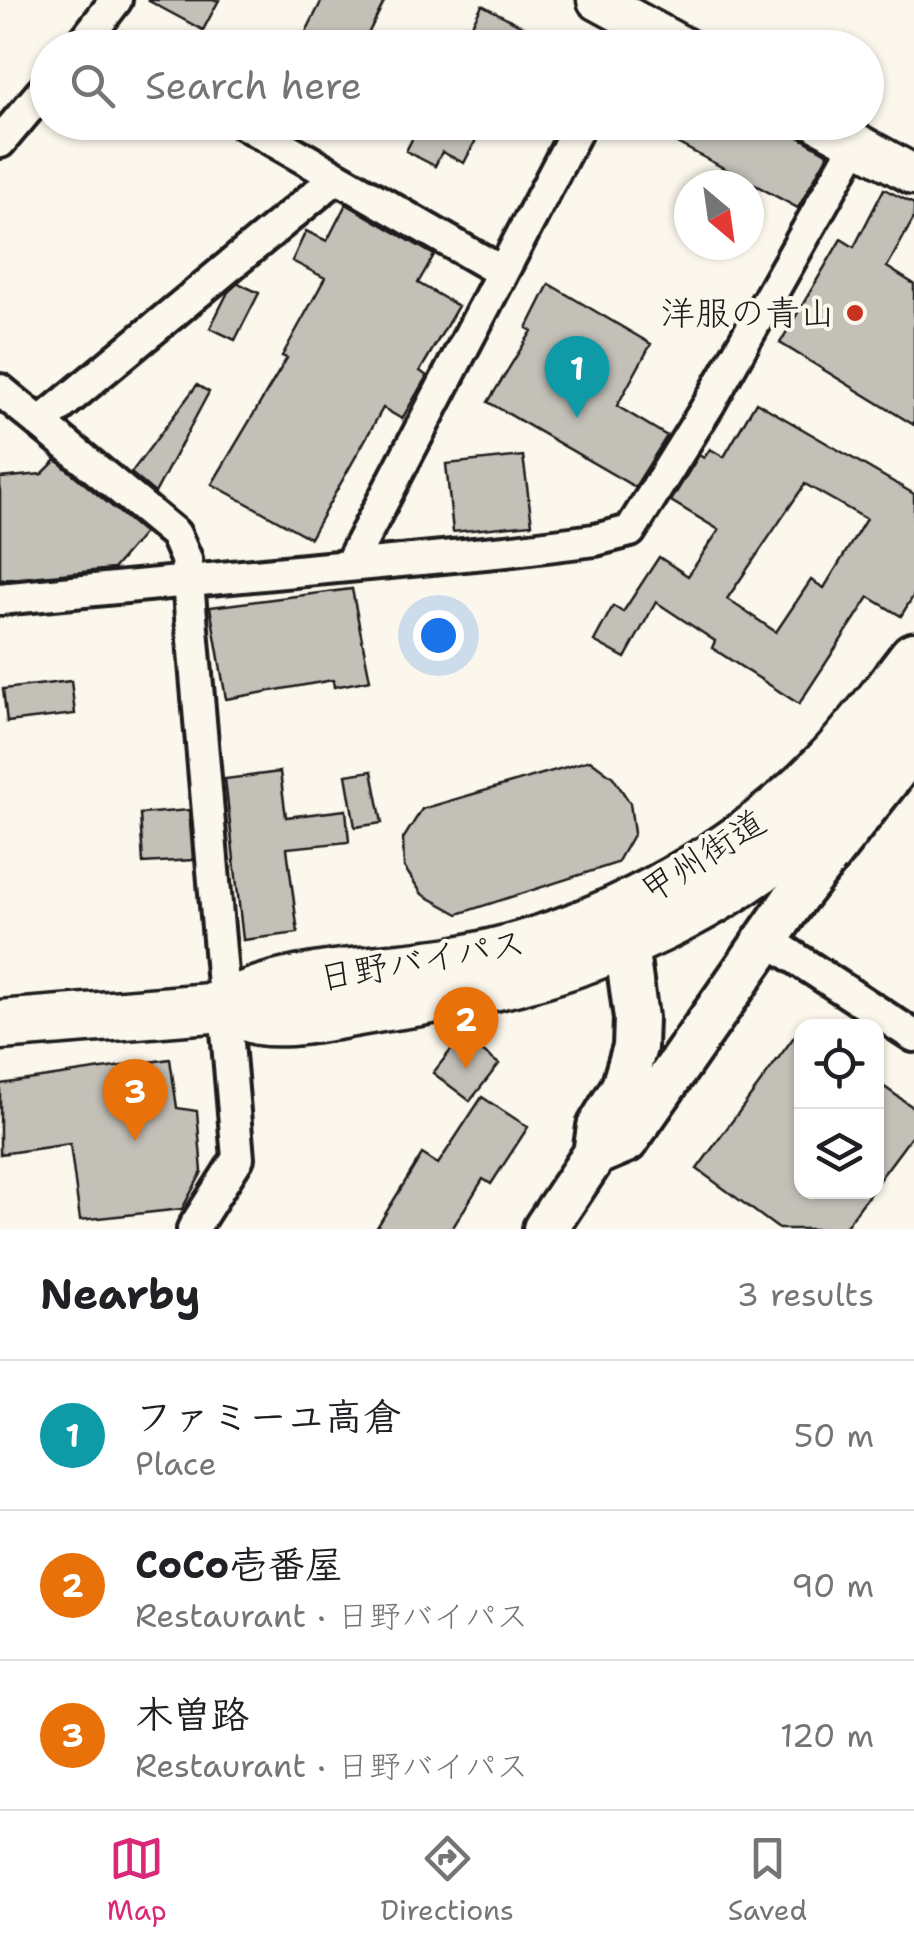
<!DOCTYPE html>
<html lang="en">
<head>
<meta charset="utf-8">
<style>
	:root { --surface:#fff; --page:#f2f2f2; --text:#202124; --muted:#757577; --line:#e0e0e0; --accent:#db2777 }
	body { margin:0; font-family:"Shantell Sans","Klee One",sans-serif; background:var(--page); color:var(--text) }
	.controls { position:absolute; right:30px; bottom:30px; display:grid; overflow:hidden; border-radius:20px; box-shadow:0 2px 8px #0004 }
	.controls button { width:90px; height:90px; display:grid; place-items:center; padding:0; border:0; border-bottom:2px solid var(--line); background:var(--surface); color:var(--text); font:50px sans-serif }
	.compass { position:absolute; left:674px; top:170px; width:90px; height:90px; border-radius:50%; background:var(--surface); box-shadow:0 2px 8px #0004; rotate:151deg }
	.you { position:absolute; left:438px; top:635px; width:35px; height:35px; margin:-25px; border:8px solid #fff; border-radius:50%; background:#1a73e8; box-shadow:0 0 0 15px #1a73e833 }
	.badge { display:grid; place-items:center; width:65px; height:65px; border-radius:50%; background:var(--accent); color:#fff; font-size:32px; font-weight:700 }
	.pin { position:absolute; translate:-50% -82px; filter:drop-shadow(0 2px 5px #0008) }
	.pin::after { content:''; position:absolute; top:52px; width:35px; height:30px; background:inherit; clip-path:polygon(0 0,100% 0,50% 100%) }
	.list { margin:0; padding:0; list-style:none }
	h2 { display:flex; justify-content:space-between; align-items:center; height:130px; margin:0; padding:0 40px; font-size:42px }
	h2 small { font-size:32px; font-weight:400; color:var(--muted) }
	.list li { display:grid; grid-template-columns:65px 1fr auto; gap:30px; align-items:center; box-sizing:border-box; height:150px; padding:0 40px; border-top:2px solid var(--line) }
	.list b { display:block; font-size:38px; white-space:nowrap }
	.list p { margin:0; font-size:32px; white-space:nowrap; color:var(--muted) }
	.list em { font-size:32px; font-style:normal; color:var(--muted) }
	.icon { flex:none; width:55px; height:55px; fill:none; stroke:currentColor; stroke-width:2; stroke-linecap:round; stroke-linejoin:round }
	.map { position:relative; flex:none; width:914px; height:1229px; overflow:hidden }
	.search { position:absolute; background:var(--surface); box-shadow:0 2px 8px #0004; left:30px; right:30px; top:30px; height:110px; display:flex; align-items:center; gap:25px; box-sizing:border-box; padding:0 35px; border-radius:55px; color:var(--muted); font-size:38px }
	.sheet { height:580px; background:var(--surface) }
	nav { display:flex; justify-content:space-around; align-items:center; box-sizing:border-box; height:140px; border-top:2px solid var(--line); background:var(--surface); font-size:28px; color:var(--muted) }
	nav a { display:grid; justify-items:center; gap:5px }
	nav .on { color:var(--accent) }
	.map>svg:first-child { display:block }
	.building { fill:#c3c0b8; stroke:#1c1c1c; stroke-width:2.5; fill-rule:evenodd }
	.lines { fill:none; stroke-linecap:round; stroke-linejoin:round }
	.minor-casing { stroke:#1c1c1c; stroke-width:38 }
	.tertiary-casing { stroke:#1c1c1c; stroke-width:45 }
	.secondary-casing { stroke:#1c1c1c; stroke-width:50 }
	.trunk-casing { stroke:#1c1c1c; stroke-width:55 }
	.minor { stroke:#fbf7ec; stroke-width:30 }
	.tertiary { stroke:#fbf7ec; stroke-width:38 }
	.secondary { stroke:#fbf7ec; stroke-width:42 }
	.trunk { stroke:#fbf7ec; stroke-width:48 }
	.poi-dot { fill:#c8321e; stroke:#fbf7ec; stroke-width:4 }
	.labels { text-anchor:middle; stroke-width:8; stroke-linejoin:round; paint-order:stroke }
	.poi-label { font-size:35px; fill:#1c1c1c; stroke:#fbf7ec; text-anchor:end }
	.street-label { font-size:35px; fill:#1c1c1c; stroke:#fbf7ec }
</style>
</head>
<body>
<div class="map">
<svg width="914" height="1229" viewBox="0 0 914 1229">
	<rect width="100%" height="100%" fill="#fbf7ec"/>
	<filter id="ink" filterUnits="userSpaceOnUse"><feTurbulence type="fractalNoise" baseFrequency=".01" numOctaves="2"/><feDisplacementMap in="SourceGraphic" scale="20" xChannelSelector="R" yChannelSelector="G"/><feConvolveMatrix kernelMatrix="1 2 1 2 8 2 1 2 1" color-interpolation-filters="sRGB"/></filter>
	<g filter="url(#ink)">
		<path class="building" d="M 147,0 L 219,0 L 203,30 Z
			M 322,0 L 385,0 L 361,48 L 298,48 Z
			M 482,5 L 564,48 L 460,48 Z
			M 421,122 L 485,122 L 464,163 L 442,152 L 435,166 L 406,151 Z
			M 686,122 L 773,122 L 828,154 L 798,208 L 677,143 Z
			M 884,189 L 914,204 L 914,218 L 887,267 L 914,284 L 914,425 L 780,343 L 841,239 L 854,247 Z
			M 346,204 L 434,255 L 418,283 L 458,306 L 420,371 L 427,376 L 402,419 L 383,408 L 310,538 L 212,484 L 287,358 L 282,356 L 325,278 L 292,261 L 306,231 L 327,241 Z
			M 238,283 L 259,293 L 235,340 L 210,328 L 228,292 Z
			M 549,284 L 651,344 L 617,406 L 667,436 L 635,487 L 488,402 L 532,331 L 527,328 Z
			M 197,385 L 209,392 L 155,493 L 131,473 Z
			M 756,402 L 914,494 L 914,595 L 901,616 L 869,597 L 799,704 L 712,648 L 715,641 L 656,602 L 625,658 L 594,641 L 613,606 L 623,612 L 659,557 L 688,576 L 719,530 L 671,501 L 699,455 L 704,458 L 710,449 L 724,457 ZM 805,484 L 866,519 L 824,588 L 811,580 L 776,632 L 727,599 Z
			M 523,456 L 532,524 L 453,532 L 446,464 Z
			M 56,460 L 144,533 L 113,569 L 0,580 L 0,478 L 42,474 Z
			M 352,589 L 370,680 L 334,687 L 333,680 L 226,699 L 210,607 Z
			M 71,681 L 75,714 L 7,722 L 3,689 Z
			M 590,760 L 613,777 L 630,803 L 634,833 L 617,863 L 458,914 L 422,894 L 404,867 L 403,839 L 422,809 Z
			M 372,771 L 382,823 L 355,827 L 346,775 Z
			M 280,772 L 286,817 L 346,810 L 349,842 L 287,848 L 298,933 L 243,940 L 225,779 Z
			M 189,810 L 193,860 L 143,863 L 140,814 Z
			M 802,1026 L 802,1192 L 871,1192 L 844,1229 L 779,1229 L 697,1169 Z
			M 462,1036 L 499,1064 L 470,1101 L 433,1073 Z
			M 170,1059 L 177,1108 L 197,1111 L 202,1172 L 182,1209 L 80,1220 L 70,1144 L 0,1154 L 0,1084 Z
			M 876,1081 L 914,1108 L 914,1133 L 876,1184 Z
			M 482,1097 L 528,1127 L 491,1184 L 483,1179 L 452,1229 L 376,1229 L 422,1154 L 438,1164 Z"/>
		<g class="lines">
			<g class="minor-casing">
				<path id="minor" d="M 79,48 L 116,0
					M 621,48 L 636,19
					M 241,122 L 502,272
					M 0,142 L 48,85
					M 0,390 L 175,534 L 186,559 L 238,1158 L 193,1229
					M 40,423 L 337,177
					M 351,562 L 581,122
					M 0,599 L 506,551 L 595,540 L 630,531 L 709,404 L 856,144
					M 768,940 L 914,1036"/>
			</g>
			<g class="tertiary-casing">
				<path id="tertiary" d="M 597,0 L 685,48
					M 818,122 L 914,175"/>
			</g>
			<g class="secondary-casing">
				<path id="secondary" d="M 595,1154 L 626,1141 L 797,895 L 906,756
					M 545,1229 L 595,1154 L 599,1127 L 623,1087 L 635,1047 L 636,1018 L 621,908"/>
			</g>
			<g class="trunk-casing">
				<path id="trunk" d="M 914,657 C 886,693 860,730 828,763 C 732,863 588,939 451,962 C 380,973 284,971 223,1007 C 234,1011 247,1018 259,1020 C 294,1026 352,1011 388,1006 C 601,976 784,894 914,717
					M 0,1025 L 223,1007"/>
			</g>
			<use href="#minor" class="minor"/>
			<use href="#tertiary" class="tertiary"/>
			<use href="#secondary" class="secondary"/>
			<use href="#trunk" class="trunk"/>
		</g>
	</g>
	<circle class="poi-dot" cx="855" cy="313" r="10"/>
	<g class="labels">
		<g class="poi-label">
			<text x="835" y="325">洋服の青山</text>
		</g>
		<g class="street-label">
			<text transform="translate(703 856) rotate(-33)" y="12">甲州街道</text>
			<text transform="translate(422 960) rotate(-10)" y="12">日野バイパス</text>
		</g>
	</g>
</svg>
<div class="controls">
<button><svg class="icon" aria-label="locate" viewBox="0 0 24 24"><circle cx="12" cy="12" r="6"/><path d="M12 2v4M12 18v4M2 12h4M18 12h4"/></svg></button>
<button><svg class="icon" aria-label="layers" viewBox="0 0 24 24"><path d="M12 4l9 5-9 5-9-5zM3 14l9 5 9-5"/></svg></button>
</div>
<svg class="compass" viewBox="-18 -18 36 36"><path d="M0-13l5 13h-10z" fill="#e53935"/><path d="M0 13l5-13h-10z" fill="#757577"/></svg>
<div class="you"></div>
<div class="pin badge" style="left:577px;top:418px;background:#0f9aa8">1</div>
<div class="pin badge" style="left:466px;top:1069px;background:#e8710a">2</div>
<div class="pin badge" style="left:135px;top:1141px;background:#e8710a">3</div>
<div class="search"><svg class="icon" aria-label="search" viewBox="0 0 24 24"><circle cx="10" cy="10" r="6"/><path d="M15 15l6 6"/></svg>Search here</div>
</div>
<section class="sheet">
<h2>Nearby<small>3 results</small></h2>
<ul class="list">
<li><span class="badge" style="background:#0f9aa8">1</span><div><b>ファミーユ高倉</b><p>Place</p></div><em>50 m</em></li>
<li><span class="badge" style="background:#e8710a">2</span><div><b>CoCo壱番屋</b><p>Restaurant · 日野バイパス</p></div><em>90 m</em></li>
<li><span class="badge" style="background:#e8710a">3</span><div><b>木曽路</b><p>Restaurant · 日野バイパス</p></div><em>120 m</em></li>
</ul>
</section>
<nav>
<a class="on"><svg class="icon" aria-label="map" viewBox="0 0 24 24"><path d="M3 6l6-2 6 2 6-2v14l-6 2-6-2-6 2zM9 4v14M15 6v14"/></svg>Map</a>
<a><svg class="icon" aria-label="directions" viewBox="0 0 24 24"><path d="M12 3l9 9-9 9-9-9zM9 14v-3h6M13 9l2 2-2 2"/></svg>Directions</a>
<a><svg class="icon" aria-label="saved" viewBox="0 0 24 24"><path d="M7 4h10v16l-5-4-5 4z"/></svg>Saved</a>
</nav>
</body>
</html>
